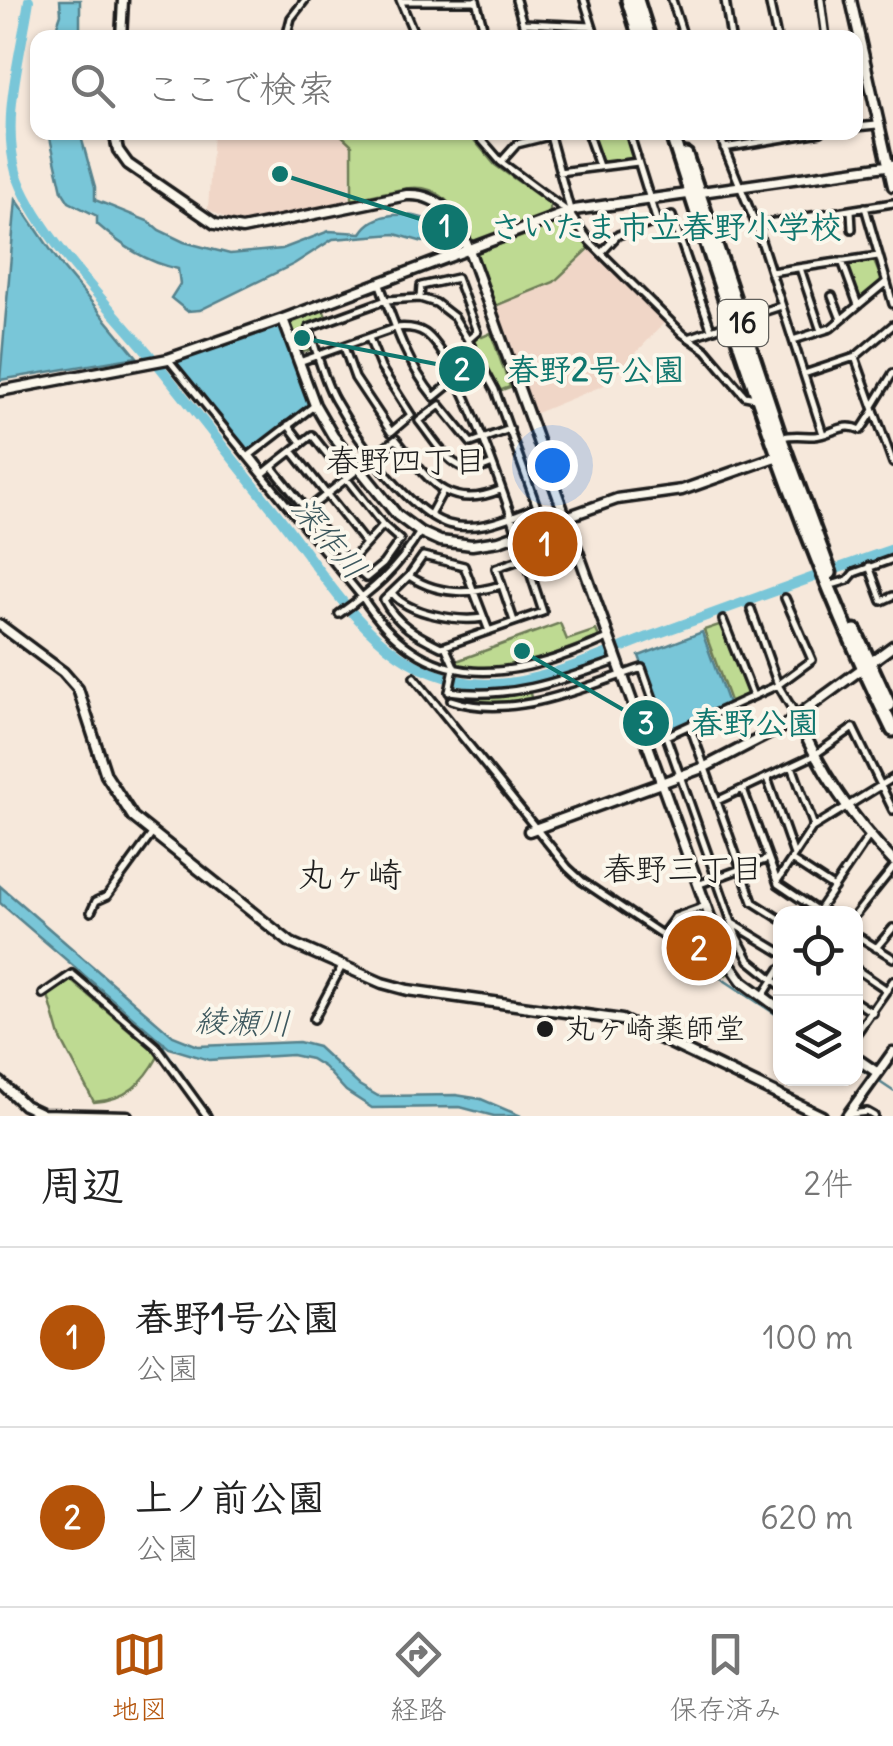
<!DOCTYPE html>
<html lang="ja">
<head>
<meta charset="utf-8">
<style>
	:root { --surface:#fff; --page:#f2f2f2; --text:#222; --muted:#767676; --line:#e0e0e0; --accent:#b45309 }
	body { margin:0; font-family:Delius,"Klee One",sans-serif; background:var(--page); color:var(--text) }
	.controls { position:absolute; right:30px; bottom:30px; display:grid; overflow:hidden; border-radius:20px; box-shadow:0 2px 8px #0004 }
	.controls button { width:90px; height:90px; display:grid; place-items:center; padding:0; border:0; border-bottom:2px solid var(--line); background:var(--surface); color:var(--text); font:50px sans-serif }
	.you { position:absolute; left:552px; top:465px; width:35px; height:35px; margin:-25px; border:8px solid #fff; border-radius:50%; background:#1a73e8; box-shadow:0 0 0 15px #1a73e833 }
	.badge { display:grid; place-items:center; width:65px; height:65px; border-radius:50%; background:var(--accent); color:#fff; font-size:32px; font-weight:700 }
	.pin { position:absolute; translate:-50% -50%; border:5px solid #fff; box-shadow:0 2px 10px #0006 }
	.list { margin:0; padding:0; list-style:none }
	h2 { display:flex; justify-content:space-between; align-items:center; height:130px; margin:0; padding:0 40px; font-size:42px }
	h2 small { font-size:32px; font-weight:400; color:var(--muted) }
	.list li { display:grid; grid-template-columns:65px 1fr auto; gap:30px; align-items:center; box-sizing:border-box; height:180px; padding:0 40px; border-top:2px solid var(--line) }
	.list b { display:block; font-size:38px; white-space:nowrap }
	.list p { margin:0; font-size:32px; white-space:nowrap; color:var(--muted) }
	.list em { font-size:32px; font-style:normal; color:var(--muted) }
	.icon { flex:none; width:55px; height:55px; fill:none; stroke:currentColor; stroke-width:2; stroke-linecap:round; stroke-linejoin:round }
	.map { position:relative; flex:none; width:893px; height:1116px; overflow:hidden }
	.search { position:absolute; background:var(--surface); box-shadow:0 2px 8px #0004; left:30px; right:30px; top:30px; height:110px; display:flex; align-items:center; gap:25px; box-sizing:border-box; padding:0 35px; border-radius:20px; color:var(--muted); font-size:38px }
	.sheet { height:490px; background:var(--surface) }
	nav { display:flex; justify-content:space-around; align-items:center; box-sizing:border-box; height:140px; border-top:2px solid var(--line); background:var(--surface); font-size:28px; color:var(--muted) }
	nav a { display:grid; justify-items:center; gap:5px }
	nav .on { color:var(--accent) }
	.map>svg:first-child { display:block }
	.built { fill:#f0d6c7 }
	.green { fill:#beda92; stroke:#6d7b57; stroke-width:2.5 }
	.water { fill:#79c6d8; stroke:#54828d; stroke-width:2.5 }
	.lines { fill:none; stroke-linecap:round; stroke-linejoin:round }
	.stream { stroke:#54828d; stroke-width:2.5 }
	.river { stroke:#79c6d8; stroke-width:10 }
	.street-casing { stroke:#1c1c1c; stroke-width:12 }
	.secondary-casing { stroke:#1c1c1c; stroke-width:15 }
	.highway-casing { stroke:#1c1c1c; stroke-width:19 }
	.street { stroke:#fbf7ec; stroke-width:5 }
	.secondary { stroke:#fbf7ec; stroke-width:8 }
	.highway { stroke:#fbf7ec; stroke-width:11 }
	.poi-dot { fill:#1c1c1c; stroke:#fbf7ec; stroke-width:4 }
	.labels { text-anchor:middle; stroke-width:8; stroke-linejoin:round; paint-order:stroke }
	.shield { fill:#fbf7ec; stroke:#5f5e5a; stroke-width:2.5 }
	.shield-label { font-size:28px; font-weight:bold; fill:#1c1c1c }
	.poi-label { font-size:30px; fill:#1c1c1c; stroke:#fbf7ec; text-anchor:start }
	.neighbourhood-label { font-size:32px; fill:#1c1c1c; stroke:#fbf7ec }
	.water-label { font-size:32px; font-style:italic; fill:#3d585e; stroke:#fbf7ec }
	.quarter-label { font-size:35px; fill:#1c1c1c; stroke:#fbf7ec }
	.leader { fill:none; stroke:#0f766e; stroke-width:4 }
	.callout-dot { fill:#0f766e; stroke:#fbf7ec; stroke-width:4 }
	.mark-label { font-size:30px; text-anchor:middle; font-weight:bold; fill:#fff }
	.callout-label { font-size:32px; text-anchor:middle; font-weight:bold; fill:#0f766e; stroke:#fbf7ec; stroke-width:8; stroke-linejoin:round; paint-order:stroke }
</style>
</head>
<body>
<div class="map">
<svg width="893" height="1116" viewBox="0 0 893 1116">
	<rect width="100%" height="100%" fill="#f6e8db"/>
	<filter id="ink" filterUnits="userSpaceOnUse"><feTurbulence type="fractalNoise" baseFrequency=".01" numOctaves="2"/><feDisplacementMap in="SourceGraphic" scale="20" xChannelSelector="R" yChannelSelector="G"/><feConvolveMatrix kernelMatrix="1 2 1 2 8 2 1 2 1" color-interpolation-filters="sRGB"/></filter>
	<g filter="url(#ink)">
		<path class="built" d="M 213,133 L 338,133 L 351,144 L 349,204 L 234,223 L 208,209 Z
			M 592,248 L 664,323 L 607,384 L 534,414 L 495,307 L 555,282 Z"/>
		<path class="green" d="M 339,133 L 468,133 L 495,165 L 550,204 L 550,216 L 476,242 L 472,240 C 438,170 418,186 352,200 L 352,145 Z
			M 606,133 L 627,133 L 636,160 L 601,163 L 591,136 Z
			M 567,220 L 591,247 L 554,282 L 495,306 L 476,253 Z
			M 873,259 L 882,280 L 858,301 L 845,264 Z
			M 323,309 L 327,319 L 305,327 L 312,349 L 301,353 L 291,324 L 293,319 Z
			M 491,333 L 510,387 L 499,391 L 473,340 L 480,335 L 482,337 Z
			M 560,527 L 569,548 L 529,563 L 522,541 Z
			M 560,623 L 567,640 L 596,630 L 599,637 C 552,654 507,677 456,665 L 454,662 Z
			M 722,624 L 748,695 L 731,704 L 704,630 Z
			M 530,693 L 531,698 L 497,703 L 453,698 L 452,694 L 489,697 Z
			M 699,912 L 717,960 L 728,973 L 726,975 L 667,937 L 666,933 L 675,919 Z
			M 69,979 L 159,1055 C 144,1083 126,1100 94,1102 L 60,1037 L 48,995 Z"/>
		<path class="water" d="M 60,0 L 80,0 L 80,37 L 53,37 L 61,14 Z
			M 49,133 L 80,133 L 95,187 L 95,200 L 150,222 L 159,230 L 184,242 L 230,254 L 282,249 L 329,231 L 361,233 C 375,210 409,212 431,221 L 440,237 L 423,242 L 395,234 L 333,239 L 294,264 L 200,310 L 187,311 L 171,298 L 180,284 L 178,269 C 146,262 122,246 97,224 L 97,216 L 69,202 L 62,191 Z
			M 16,199 L 63,268 L 137,357 L 0,380 Z
			M 276,326 L 280,327 L 310,405 L 248,454 L 174,361 Z
			M 702,632 L 729,706 L 667,732 L 639,656 Z
			M 0,886 L 173,1036 L 198,1046 L 299,1042 L 318,1047 L 359,1085 L 378,1096 L 456,1095 L 481,1099 L 521,1116 L 494,1116 L 460,1107 L 372,1108 L 346,1091 L 324,1067 L 311,1059 L 292,1055 L 209,1060 L 169,1048 L 0,903 Z"/>
		<g class="lines">
			<path class="stream" d="M 418,665 L 411,679 L 530,827
				M 535,833 L 578,884 L 780,1017
				M 164,1043 L 164,1048 L 212,1116
				M 856,1066 L 871,1076
				M 878,1081 L 893,1091"/>
			<path class="river" d="M 29,0 C 21,55 1,118 16,172 C 33,231 119,316 159,366 C 197,413 234,461 272,508 C 309,553 341,610 388,647 C 415,669 450,683 485,684 C 537,686 603,654 651,636 C 732,607 812,577 893,549"/>
			<g class="street-casing">
				<path id="street" d="M 400,0 L 416,38
					M 476,0 L 486,38
					M 516,0 L 527,38
					M 584,0 L 596,38
					M 672,0 L 684,38
					M 725,0 L 731,38
					M 769,0 L 777,38
					M 821,0 L 826,38
					M 401,1 L 476,1
					M 523,23 L 592,26
					M 286,38 L 291,18 L 305,0
					M 856,127 L 877,125
					M 475,132 L 501,162 L 567,211
					M 549,132 L 572,217 L 590,242 L 683,334 L 706,350 L 745,396 L 755,398
					M 587,132 L 599,166
					M 629,132 L 657,222
					M 718,132 L 756,225 L 823,434
					M 724,148 L 821,132
					M 501,162 L 517,144 L 549,136
					M 559,172 L 638,162
					M 865,207 L 893,304
					M 851,210 L 852,229
					M 756,225 L 893,203
					M 603,251 L 618,235 L 672,216 L 711,329
					M 842,261 L 858,305
					M 800,268 L 821,331
					M 771,272 L 878,256
					M 379,282 C 394,323 406,362 434,397 L 456,379
					M 832,296 L 841,319
					M 420,298 L 436,303 L 454,317 L 468,340 L 495,390 L 537,507 C 510,517 478,533 448,524 C 407,511 356,437 335,400 C 323,379 317,352 309,328 L 386,300 Z
					M 420,298 L 421,286 L 457,278 L 477,332 L 468,340
					M 741,319 L 781,306
					M 691,337 L 731,323
					M 793,340 L 831,328 L 885,283
					M 344,347 L 355,378 L 391,432 L 411,415 L 381,368 L 369,338
					M 855,357 L 893,463
					M 168,359 L 362,597 C 427,698 513,680 608,638
					M 299,362 L 395,328 C 405,327 416,327 425,333 C 465,361 525,558 543,612 L 445,646 L 441,647 C 418,636 396,624 384,600 L 409,576 L 423,556 L 464,566 L 489,631
					M 804,374 L 855,357 L 893,325
					M 873,406 L 893,373
					M 288,425 L 301,442
					M 782,437 C 794,434 801,436 814,436 C 832,435 843,421 861,430 L 874,410
					M 293,452 L 366,544
					M 490,465 C 455,481 439,446 419,421 L 440,405 L 471,443 L 510,429
					M 272,467 L 349,563 L 366,578 L 383,564 L 400,540 L 383,525 L 312,435 C 296,448 280,460 264,473 L 250,455 L 315,405
					M 307,510 L 396,439 C 427,477 446,513 500,490
					M 430,515 L 443,491
					M 349,563 L 383,525
					M 869,566 L 882,601 L 893,596
					M 409,576 C 438,595 470,595 501,585
					M 835,584 L 848,580 L 854,573 L 893,559
					M 393,594 C 409,614 458,622 483,618
					M 751,609 L 778,685 L 797,717
					M 339,614 C 373,590 398,569 420,532
					M 723,620 L 753,696
					M 514,621 L 496,568 L 525,558
					M 445,646 L 454,666
					M 414,677 L 568,868 L 582,881 L 719,973
					M 449,691 C 510,700 560,681 616,661
					M 449,692 L 454,668
					M 451,700 C 513,721 584,687 642,668 L 737,937 L 749,960 L 780,985
					M 690,726 L 753,902 L 780,919
					M 666,736 L 778,685 L 812,660 L 785,598
					M 792,766 L 814,826
					M 767,778 L 794,855
					M 743,789 L 778,884 L 818,911 L 869,836
					M 717,801 L 813,756 L 853,728 L 893,810
					M 791,860 L 834,888
					M 778,880 L 812,828 L 893,778
					M 700,884 L 768,859
					M 91,912 L 96,901 L 107,896 L 152,834
					M 856,914 L 893,868
					M 732,923 L 780,952
					M 662,935 L 675,917 L 705,906
					M 856,935 L 893,958
					M 876,948 L 893,928
					M 856,969 L 887,990
					M 43,994 L 72,974 L 156,1046 L 207,1116
					M 763,996 L 780,969
					M 856,1002 L 873,1013
					M 314,1019 L 342,966
					M 856,1034 L 893,981
					M 851,1114 L 867,1112 L 874,1116"/>
			</g>
			<g class="secondary-casing">
				<path id="secondary" d="M 851,0 L 893,186
					M 121,38 L 123,0
					M 114,132 L 118,150 L 128,164 L 215,224 L 242,229 L 407,195 C 442,193 458,221 469,250 L 724,956 L 742,981 L 780,1009
					M 283,319 L 315,405 L 333,436 L 397,515 L 420,532 L 440,541 L 472,545 L 499,541 L 617,499 L 682,490 L 781,455
					M 0,391 L 168,359 L 283,319 L 574,210 L 893,165
					M 0,625 L 63,672 L 78,689 L 106,775 L 133,817 L 291,943 L 382,983 L 408,990 L 622,1020 L 822,1116
					M 797,717 C 821,773 851,817 893,861
					M 529,831 L 705,767 L 782,727 L 893,646
					M 856,1058 L 878,1073
					M 0,1082 L 24,1105 L 43,1114 L 127,1116
					M 847,1116 L 893,1052"/>
			</g>
			<g class="highway-casing">
				<path id="highway" d="M 628,0 L 640,38
					M 637,0 L 649,38
					M 671,132 C 736,335 799,539 893,730
					M 686,155 L 780,437 L 830,573
					M 855,631 L 889,705"/>
			</g>
			<use href="#street" class="street"/>
			<use href="#secondary" class="secondary"/>
			<use href="#highway" class="highway"/>
		</g>
	</g>
	<circle class="poi-dot" cx="545" cy="1029" r="10"/>
	<g class="labels">
		<rect class="shield" x="718" y="300" width="50" height="46" rx="8"/>
		<g class="shield-label">
			<text x="743" y="333">16</text>
		</g>
		<g class="poi-label">
			<text x="565" y="1039">丸ヶ崎薬師堂</text>
		</g>
		<g class="neighbourhood-label">
			<text x="406" y="472">春野四丁目</text>
			<text x="683" y="880">春野三丁目</text>
		</g>
		<g class="water-label">
			<text transform="translate(329 538) rotate(50)" y="11">深作川</text>
			<text transform="translate(243 1022) rotate(2)" y="11">綾瀬川</text>
		</g>
		<g class="quarter-label">
			<text x="350" y="887">丸ヶ崎</text>
		</g>
	</g>
	<path class="leader" d="M280 174L445 227M302 338L462 369M522 651L646 723"/>
	<g class="callout-dot">
		<circle cx="280" cy="174" r="10"/>
		<circle cx="302" cy="338" r="10"/>
		<circle cx="522" cy="651" r="10"/>
		<circle cx="445" cy="227" r="25"/>
		<circle cx="462" cy="369" r="25"/>
		<circle cx="646" cy="723" r="25"/>
	</g>
	<g class="mark-label">
		<text x="445" y="237">1</text>
		<text x="462" y="380">2</text>
		<text x="646" y="734">3</text>
	</g>
	<g class="callout-label">
		<text x="666" y="238">さいたま市立春野小学校</text>
		<text x="596" y="381">春野2号公園</text>
		<text x="755" y="734">春野公園</text>
	</g>
</svg>
<div class="controls">
<button><svg class="icon" aria-label="locate" viewBox="0 0 24 24"><circle cx="12" cy="12" r="6"/><path d="M12 2v4M12 18v4M2 12h4M18 12h4"/></svg></button>
<button><svg class="icon" aria-label="layers" viewBox="0 0 24 24"><path d="M12 4l9 5-9 5-9-5zM3 14l9 5 9-5"/></svg></button>
</div>
<div class="you"></div>
<div class="pin badge" style="left:545px;top:544px">1</div>
<div class="pin badge" style="left:699px;top:948px">2</div>
<div class="search"><svg class="icon" aria-label="search" viewBox="0 0 24 24"><circle cx="10" cy="10" r="6"/><path d="M15 15l6 6"/></svg>ここで検索</div>
</div>
<section class="sheet">
<h2>周辺<small>2件</small></h2>
<ul class="list">
<li><span class="badge">1</span><div><b>春野1号公園</b><p>公園</p></div><em>100 m</em></li>
<li><span class="badge">2</span><div><b>上ノ前公園</b><p>公園</p></div><em>620 m</em></li>
</ul>
</section>
<nav>
<a class="on"><svg class="icon" aria-label="map" viewBox="0 0 24 24"><path d="M3 6l6-2 6 2 6-2v14l-6 2-6-2-6 2zM9 4v14M15 6v14"/></svg>地図</a>
<a><svg class="icon" aria-label="directions" viewBox="0 0 24 24"><path d="M12 3l9 9-9 9-9-9zM9 14v-3h6M13 9l2 2-2 2"/></svg>経路</a>
<a><svg class="icon" aria-label="saved" viewBox="0 0 24 24"><path d="M7 4h10v16l-5-4-5 4z"/></svg>保存済み</a>
</nav>
</body>
</html>
